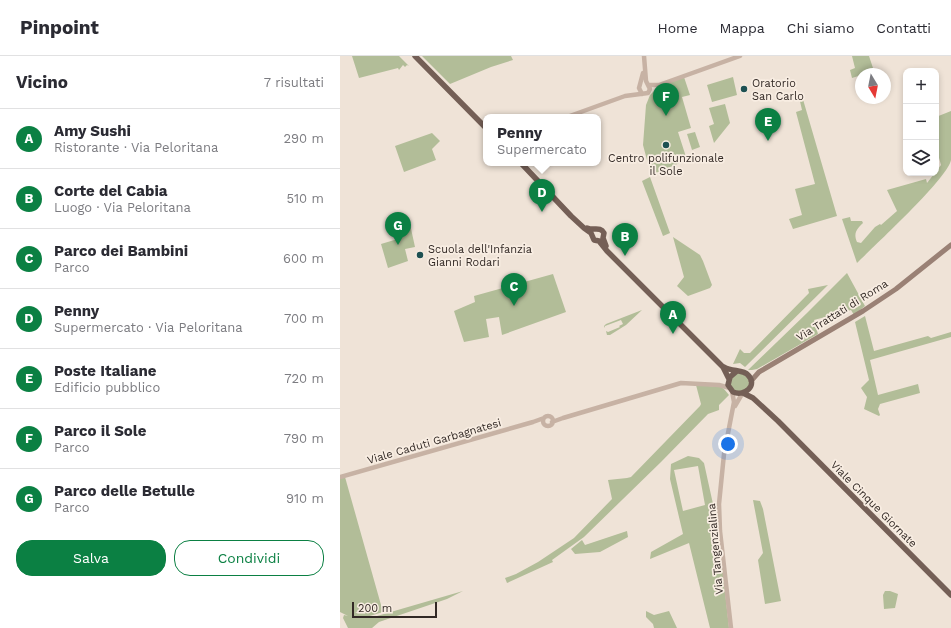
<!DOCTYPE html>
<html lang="it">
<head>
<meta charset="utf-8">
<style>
	:root { --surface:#fff; --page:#f2f2f3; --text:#2b2b33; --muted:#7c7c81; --line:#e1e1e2; --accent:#0b8043 }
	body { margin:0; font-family:"Work Sans",sans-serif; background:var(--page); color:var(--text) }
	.controls { position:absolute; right:12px; top:12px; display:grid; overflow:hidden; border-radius:8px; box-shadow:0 2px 6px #0003 }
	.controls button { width:36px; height:36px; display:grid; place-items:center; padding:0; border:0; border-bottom:1px solid var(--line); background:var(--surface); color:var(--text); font:20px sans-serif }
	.compass { position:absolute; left:515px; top:12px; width:36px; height:36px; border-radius:50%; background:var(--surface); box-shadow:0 2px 6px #0003; rotate:170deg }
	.scale { position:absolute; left:12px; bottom:10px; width:85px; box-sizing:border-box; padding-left:4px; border:2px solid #322925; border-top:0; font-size:11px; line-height:14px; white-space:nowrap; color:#322925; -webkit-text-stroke:3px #f8ede2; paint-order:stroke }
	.you { position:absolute; left:388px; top:388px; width:14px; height:14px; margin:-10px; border:3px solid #fff; border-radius:50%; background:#1a73e8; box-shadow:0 0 0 6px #1a73e833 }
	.badge { display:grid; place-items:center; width:26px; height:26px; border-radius:50%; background:var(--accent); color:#fff; font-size:13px; font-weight:700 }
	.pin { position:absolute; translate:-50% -33px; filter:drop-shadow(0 1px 2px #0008) }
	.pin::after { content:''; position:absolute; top:21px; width:14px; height:12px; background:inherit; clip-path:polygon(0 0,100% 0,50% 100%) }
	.popup { position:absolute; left:143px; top:58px; width:118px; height:52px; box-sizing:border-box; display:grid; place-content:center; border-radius:8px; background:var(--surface); filter:drop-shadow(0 1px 3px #0005); font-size:13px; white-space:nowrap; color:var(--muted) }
	.popup b { font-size:15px; color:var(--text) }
	.popup::after { content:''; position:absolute; left:50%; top:100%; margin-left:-8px; border:8px solid transparent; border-top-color:var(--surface) }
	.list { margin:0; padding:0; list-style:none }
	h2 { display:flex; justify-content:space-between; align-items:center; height:52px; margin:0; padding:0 16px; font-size:17px }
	h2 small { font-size:13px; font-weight:400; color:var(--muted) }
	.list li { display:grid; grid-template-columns:26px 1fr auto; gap:12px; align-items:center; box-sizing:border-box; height:60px; padding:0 16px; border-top:1px solid var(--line) }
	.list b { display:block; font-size:15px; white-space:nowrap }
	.list p { margin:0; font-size:13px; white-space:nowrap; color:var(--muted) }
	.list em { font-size:13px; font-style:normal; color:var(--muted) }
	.actions { display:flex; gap:8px; padding:12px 16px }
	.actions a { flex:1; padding:9px 0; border:1px solid var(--accent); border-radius:16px; text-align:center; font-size:14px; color:var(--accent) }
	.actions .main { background:var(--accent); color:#fff }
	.icon { flex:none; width:22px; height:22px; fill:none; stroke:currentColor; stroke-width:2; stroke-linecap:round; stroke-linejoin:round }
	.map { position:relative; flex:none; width:611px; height:572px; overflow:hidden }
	header { display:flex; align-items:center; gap:24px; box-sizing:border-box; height:56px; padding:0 20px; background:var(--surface); border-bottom:1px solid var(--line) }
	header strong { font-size:19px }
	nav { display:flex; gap:22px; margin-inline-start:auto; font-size:14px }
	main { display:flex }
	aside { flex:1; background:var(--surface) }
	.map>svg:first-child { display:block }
	.green { fill:#b2bd98; fill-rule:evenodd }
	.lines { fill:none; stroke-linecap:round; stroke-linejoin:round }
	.tertiary { stroke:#c7b2a4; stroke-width:4.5 }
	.secondary { stroke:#9a8175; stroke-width:5 }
	.primary { stroke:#745f56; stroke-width:5.5 }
	.poi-dot { fill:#1d5052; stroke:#f8ede2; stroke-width:1.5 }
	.labels { text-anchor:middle; stroke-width:3.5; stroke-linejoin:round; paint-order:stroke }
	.poi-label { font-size:11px; fill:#322925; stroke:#f8ede2; text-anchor:start }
	.street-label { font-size:11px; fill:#322925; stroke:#f8ede2 }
</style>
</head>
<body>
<header>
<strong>Pinpoint</strong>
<nav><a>Home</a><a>Mappa</a><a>Chi siamo</a><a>Contatti</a></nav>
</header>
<main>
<aside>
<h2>Vicino<small>7 risultati</small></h2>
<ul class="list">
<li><span class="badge">A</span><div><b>Amy Sushi</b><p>Ristorante · Via Peloritana</p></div><em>290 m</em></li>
<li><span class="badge">B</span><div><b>Corte del Cabia</b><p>Luogo · Via Peloritana</p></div><em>510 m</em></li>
<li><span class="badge">C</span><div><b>Parco dei Bambini</b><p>Parco</p></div><em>600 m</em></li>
<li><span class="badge">D</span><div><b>Penny</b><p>Supermercato · Via Peloritana</p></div><em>700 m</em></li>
<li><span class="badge">E</span><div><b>Poste Italiane</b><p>Edificio pubblico</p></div><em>720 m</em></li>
<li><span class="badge">F</span><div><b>Parco il Sole</b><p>Parco</p></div><em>790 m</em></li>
<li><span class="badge">G</span><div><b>Parco delle Betulle</b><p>Parco</p></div><em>910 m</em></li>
</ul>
<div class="actions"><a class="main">Salva</a><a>Condividi</a></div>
</aside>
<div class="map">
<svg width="611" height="572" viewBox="0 0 611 572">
	<rect width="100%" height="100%" fill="#efe3d7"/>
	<path class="green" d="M 12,0 L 59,0 L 69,10 L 67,9 L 65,11 L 63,9 L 59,14 L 58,12 L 19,22 Z
		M 82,0 L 171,0 L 173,4 L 151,11 L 110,28 Z
		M 512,0 L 529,0 L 534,15 L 512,22 L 510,14 L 515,12 Z
		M 344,21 L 350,39 L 342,41 L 351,72 L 338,76 L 347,104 L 313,118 L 307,104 L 303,89 L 306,49 L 310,39 L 316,33 L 322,29 Z
		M 393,21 L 397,39 L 372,46 L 367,29 Z
		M 462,40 L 497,160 L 453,173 L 449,163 L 462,159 L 455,133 L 475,128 L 456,56 L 462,54 L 459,41 Z
		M 385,48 L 390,67 L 374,87 L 369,70 L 374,68 L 369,52 Z
		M 611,55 C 611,69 611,91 611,104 C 608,122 533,191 517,207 L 502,163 L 510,161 L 511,165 L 522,165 L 523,167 C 517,173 513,177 517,186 L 521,187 L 535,171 L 540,168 L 541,169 L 557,155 L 547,134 L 586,123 L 587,127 L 601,109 L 596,91 L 596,61 Z
		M 355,76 L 360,91 L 352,94 L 347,78 Z
		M 92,77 L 100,85 L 92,93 L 96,104 L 64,116 L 55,90 Z
		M 310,121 L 330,177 L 323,180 L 302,125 Z
		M 70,168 L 75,191 L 65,193 L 68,205 L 48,212 L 41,188 L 61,182 L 58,172 Z
		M 333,181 L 360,199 L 363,205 L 372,229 L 370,232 L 348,240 L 337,230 L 344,221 Z
		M 507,217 L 525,250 L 514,259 L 511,254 L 474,264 L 478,278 L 417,313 L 412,314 L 408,314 L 467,257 Z
		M 213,218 L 226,256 L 162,279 L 159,261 L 146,263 L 149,281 L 124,286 L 114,255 L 135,246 L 134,240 Z
		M 488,229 L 405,311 L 400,307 L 393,308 L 400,293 L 404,297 L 410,297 L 469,237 L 468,233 Z
		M 302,254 L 286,269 L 270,279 L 267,279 L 266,275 L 268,276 L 280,271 L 279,270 L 283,268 L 281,264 L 265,270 L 265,272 L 264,270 L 266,268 Z
		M 525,260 L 534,295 L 588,280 L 591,282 L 611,276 L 611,281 L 530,304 L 538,339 L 578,328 L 580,337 L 540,348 L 538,353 L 540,359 L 539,360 L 524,353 L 527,341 L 521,332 L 529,324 L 515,266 Z
		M 399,316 L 410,323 L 408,332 L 399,337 L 391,332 L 390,321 Z
		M 356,329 L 381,331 L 384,333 L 389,339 L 379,349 L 379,354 L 368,358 L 321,406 L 244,481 L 212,504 L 213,506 L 167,527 L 165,522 L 176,518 L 198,506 L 234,482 L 272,443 L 268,424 L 287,422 L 291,421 L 360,350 L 361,348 Z
		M 348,400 L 359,402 L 364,407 L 373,448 L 377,447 L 377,462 L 389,572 L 370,572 L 349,487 L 310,503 L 311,496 L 343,478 L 330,423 L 331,408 ZM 358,410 L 365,449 L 343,455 L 334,414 Z
		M 5,421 L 43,556 L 23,562 L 37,560 L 123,535 L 107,543 L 39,566 L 32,572 L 8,572 L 3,562 L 4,559 L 8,560 L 0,556 L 0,422 Z
		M 413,444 L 420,445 L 423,453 L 441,545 L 425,548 L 418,504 L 423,497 Z
		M 287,475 L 288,481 L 260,496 L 235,498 L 231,493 L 242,484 L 245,489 Z
		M 545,535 L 550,535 L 558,538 L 555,552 L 544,553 L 543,539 Z
		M 306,555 L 314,559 L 329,555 L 337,572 L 314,572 L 313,568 L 306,561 Z"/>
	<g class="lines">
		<path class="tertiary" d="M 309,29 L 319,29 L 400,0
			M 302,38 L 299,32 L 303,17
			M 227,61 L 285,40 L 308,37 L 310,33 L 306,25 L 304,0
			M 395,350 L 402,338
			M203 365a5 5 0 1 1 10 0a5 5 0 1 1-10 0Z
			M 212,366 L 223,362 L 341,327 L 379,329 L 390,332
			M 0,421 L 193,366 L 204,362
			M 391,572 L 380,475 L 379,448 L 384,398 L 394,346 L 392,335"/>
		<path class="secondary" d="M 411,325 L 419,316 L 523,255 L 556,233 L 611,189"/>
		<path class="primary" d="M 75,0 L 146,72
			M 181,107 L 231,160 L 244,172 L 251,177 L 254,184 L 259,185 L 267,195 L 383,311 L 389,323
			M 247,172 C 254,175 260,170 264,177 L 263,182 L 266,190
			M 384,311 C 392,316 403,313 408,319 C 418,329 405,341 393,336 L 388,329 L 390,321 L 397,315
			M 403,337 L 413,342 L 438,365 L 611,539"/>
	</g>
	<g class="poi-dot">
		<circle cx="404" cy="33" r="4"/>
		<circle cx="326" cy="89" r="4"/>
		<circle cx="80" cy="199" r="4"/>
	</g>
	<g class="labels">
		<g class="poi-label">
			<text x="412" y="31">Oratorio<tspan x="412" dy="13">San Carlo</tspan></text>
			<text x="326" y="106" text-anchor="middle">Centro polifunzionale<tspan x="326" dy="13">il Sole</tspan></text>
			<text x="88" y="197">Scuola dell'Infanzia<tspan x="88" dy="13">Gianni Rodari</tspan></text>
		</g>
		<g class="street-label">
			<text transform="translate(502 254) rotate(-32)" y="4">Via Trattati di Roma</text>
			<text transform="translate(94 385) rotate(-16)" y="4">Viale Caduti Garbagnatesi</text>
			<text transform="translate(534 448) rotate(45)" y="4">Viale Cinque Giornate</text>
			<text transform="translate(375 493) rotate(-95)" y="4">Via Tangenzialina</text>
		</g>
	</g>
</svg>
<div class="controls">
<button>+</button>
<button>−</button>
<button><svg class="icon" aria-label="layers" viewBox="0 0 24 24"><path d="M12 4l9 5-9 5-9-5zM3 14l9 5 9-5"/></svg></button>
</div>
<svg class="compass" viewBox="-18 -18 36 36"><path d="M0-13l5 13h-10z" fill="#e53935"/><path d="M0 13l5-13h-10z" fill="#7c7c81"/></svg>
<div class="scale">200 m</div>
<div class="you"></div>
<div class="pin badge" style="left:333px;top:278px">A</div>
<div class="pin badge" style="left:285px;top:200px">B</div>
<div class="pin badge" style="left:174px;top:250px">C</div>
<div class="pin badge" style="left:202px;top:156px">D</div>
<div class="popup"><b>Penny</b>Supermercato</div>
<div class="pin badge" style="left:428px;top:85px">E</div>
<div class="pin badge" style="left:326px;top:60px">F</div>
<div class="pin badge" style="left:58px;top:189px">G</div>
</div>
</main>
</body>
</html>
